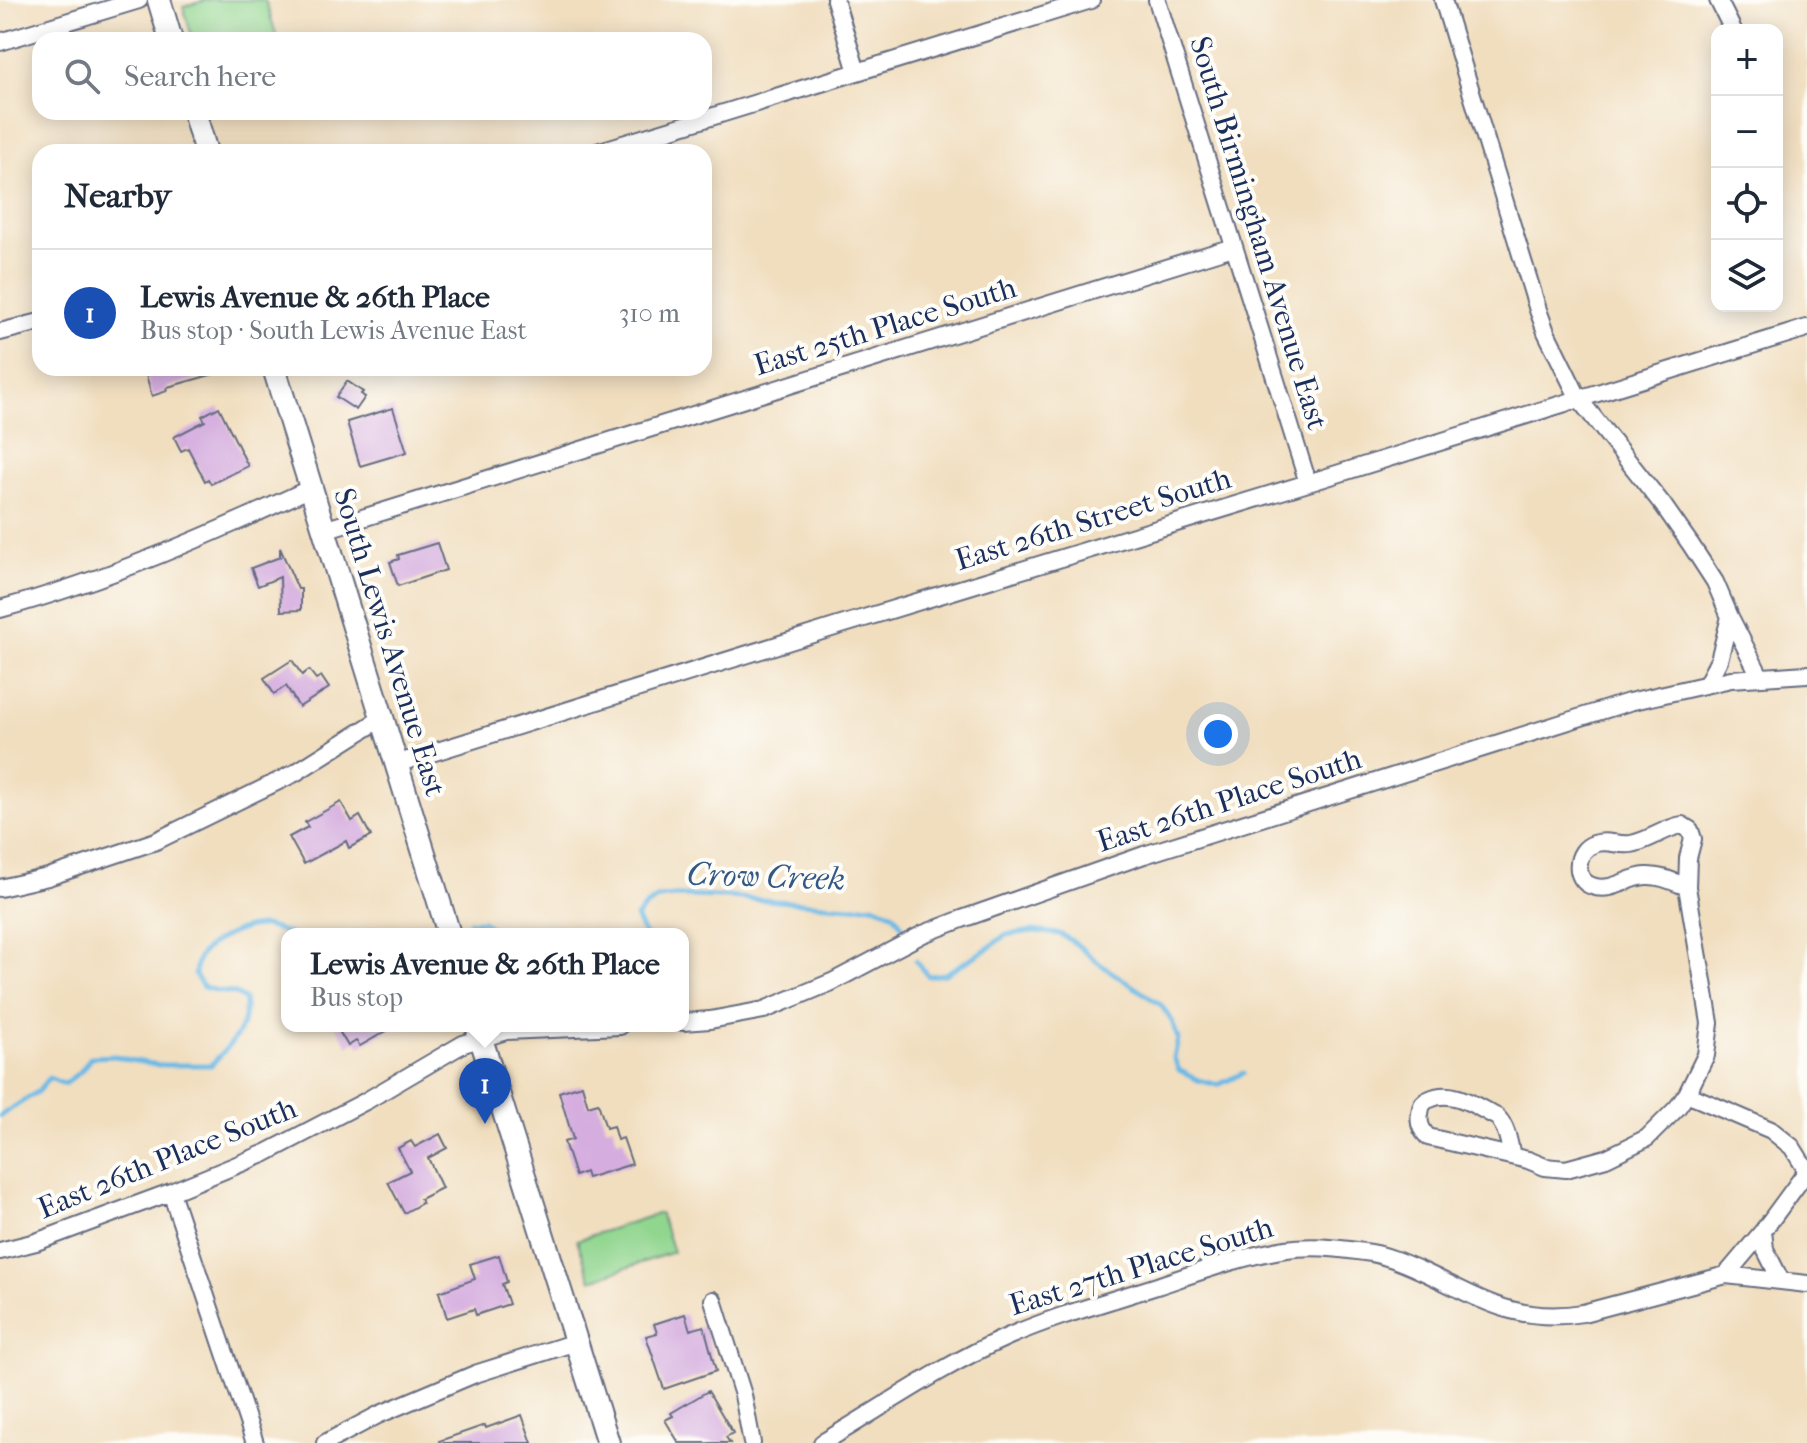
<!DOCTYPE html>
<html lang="en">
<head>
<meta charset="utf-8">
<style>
	:root { --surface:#fff; --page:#f2f2f3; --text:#1f2937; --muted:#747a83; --line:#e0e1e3; --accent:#b5179e }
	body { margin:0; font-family:"IM FELL French Canon",serif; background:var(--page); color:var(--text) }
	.controls { position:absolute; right:24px; top:24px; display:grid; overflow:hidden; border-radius:16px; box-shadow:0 4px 20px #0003 }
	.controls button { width:72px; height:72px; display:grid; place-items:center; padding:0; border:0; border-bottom:2px solid var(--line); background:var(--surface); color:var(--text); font:40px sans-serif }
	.you { position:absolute; left:1218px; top:734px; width:28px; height:28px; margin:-20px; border:6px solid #fff; border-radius:50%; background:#1a73e8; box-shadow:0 0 0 12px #1a73e833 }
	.badge { display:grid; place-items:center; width:52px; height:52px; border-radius:50%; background:var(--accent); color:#fff; font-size:26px; font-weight:700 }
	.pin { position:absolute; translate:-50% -66px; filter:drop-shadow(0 2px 4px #0008) }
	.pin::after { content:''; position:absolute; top:42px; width:28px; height:24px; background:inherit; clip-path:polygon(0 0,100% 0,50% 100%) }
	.popup { position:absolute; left:281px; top:928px; width:408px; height:104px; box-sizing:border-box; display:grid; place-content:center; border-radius:16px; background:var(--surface); filter:drop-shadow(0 2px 6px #0005); font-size:26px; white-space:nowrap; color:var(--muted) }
	.popup b { font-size:30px; color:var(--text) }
	.popup::after { content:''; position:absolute; left:50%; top:100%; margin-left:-16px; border:16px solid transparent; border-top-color:var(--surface) }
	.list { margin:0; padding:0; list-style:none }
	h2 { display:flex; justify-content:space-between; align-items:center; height:104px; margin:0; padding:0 32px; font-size:34px }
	h2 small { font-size:26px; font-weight:400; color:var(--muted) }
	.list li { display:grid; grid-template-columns:52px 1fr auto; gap:24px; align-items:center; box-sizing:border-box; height:128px; padding:0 32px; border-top:2px solid var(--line) }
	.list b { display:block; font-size:30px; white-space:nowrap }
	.list p { margin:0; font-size:26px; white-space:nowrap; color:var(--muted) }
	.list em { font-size:26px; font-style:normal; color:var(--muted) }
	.icon { flex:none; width:44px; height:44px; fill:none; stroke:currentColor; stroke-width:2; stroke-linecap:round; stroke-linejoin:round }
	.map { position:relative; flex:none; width:1807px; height:1443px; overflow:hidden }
	.search { position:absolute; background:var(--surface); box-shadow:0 4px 20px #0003; left:32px; top:32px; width:680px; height:88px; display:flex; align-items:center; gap:20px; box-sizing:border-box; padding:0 28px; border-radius:24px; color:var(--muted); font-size:30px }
	.panel { position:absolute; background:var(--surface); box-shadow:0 4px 20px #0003; left:32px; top:144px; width:680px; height:232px; border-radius:24px }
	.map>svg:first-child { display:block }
	.green { fill:#91d68f; stroke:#568276; stroke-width:2 }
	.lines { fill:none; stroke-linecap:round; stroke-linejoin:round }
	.stream { stroke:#6bb9e5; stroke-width:5 }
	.building { fill:#d5addf }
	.street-casing { stroke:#666c80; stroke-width:20 }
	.secondary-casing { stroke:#666c80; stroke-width:26 }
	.street { stroke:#fff; stroke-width:16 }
	.secondary { stroke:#fff; stroke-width:22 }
	.labels { text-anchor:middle; stroke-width:8; stroke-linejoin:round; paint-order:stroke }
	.street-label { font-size:30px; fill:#1b2f5e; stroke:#fdfcf7 }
	.water-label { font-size:32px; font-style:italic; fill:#335886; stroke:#fdfcf7 }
</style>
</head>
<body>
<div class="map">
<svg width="1807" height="1443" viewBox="0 0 1807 1443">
	<rect width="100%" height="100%" fill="#fdfcf7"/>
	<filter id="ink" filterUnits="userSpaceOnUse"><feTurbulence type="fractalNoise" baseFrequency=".0125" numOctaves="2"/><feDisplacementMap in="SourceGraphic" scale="16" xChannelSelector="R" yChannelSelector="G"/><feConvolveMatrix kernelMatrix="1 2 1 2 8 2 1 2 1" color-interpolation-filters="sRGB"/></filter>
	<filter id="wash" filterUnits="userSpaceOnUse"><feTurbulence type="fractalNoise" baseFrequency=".006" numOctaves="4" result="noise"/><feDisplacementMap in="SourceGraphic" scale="32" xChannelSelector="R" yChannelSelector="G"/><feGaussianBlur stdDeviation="1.8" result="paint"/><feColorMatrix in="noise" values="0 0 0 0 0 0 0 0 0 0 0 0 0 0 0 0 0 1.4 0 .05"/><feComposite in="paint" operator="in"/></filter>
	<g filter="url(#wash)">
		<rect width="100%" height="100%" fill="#f1debf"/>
		<path class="green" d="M 206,0 L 265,0 L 278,40 L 193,40 L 183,7 Z
			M 660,1213 L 673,1252 L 591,1280 L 577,1240 Z"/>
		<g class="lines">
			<path class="stream" d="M 470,922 L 483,921 L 498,934
				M 645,934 L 642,930 L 636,917 L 646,906 L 659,898 L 675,896 L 728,897 L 851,907 L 874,905 L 894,914 L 908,935
				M 916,961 L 928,976 L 945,974 L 990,947 L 1005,935 L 1033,931 L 1060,934 L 1075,943 L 1100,964 L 1161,1005 L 1172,1021 L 1178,1039 L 1174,1058 L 1179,1070 L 1198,1080 L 1218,1085 L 1243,1073
				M 0,1116 L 37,1092 L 49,1078 L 64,1084 L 81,1071 L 91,1057 L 116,1056 L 129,1060 L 159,1065 L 211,1065 C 229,1046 250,1027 244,999 L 234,993 L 218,991 L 203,987 L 195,975 C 196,970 195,966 197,962 C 204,942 244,925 263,926 C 272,927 281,931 289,934"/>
		</g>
		<g id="blocks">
			<path class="building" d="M 144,368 L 220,368 L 221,372 L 168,387 L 166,389 L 167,391 L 152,396 Z
				M 347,381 L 363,392 L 361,394 L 365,397 L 356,410 L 336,397 Z
				M 219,407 L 248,466 L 211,484 L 208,479 L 205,481 L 188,448 L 181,451 L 174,437 L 205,421 L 202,416 Z
				M 393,408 L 407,452 L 360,466 L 347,422 Z
				M 437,543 L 446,570 L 398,586 L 390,562 L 399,559 L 398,555 Z
				M 280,548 L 298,589 L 301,589 L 301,610 L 281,611 L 280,577 L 258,586 L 251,568 L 280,557 Z
				M 292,660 L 302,675 L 309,670 L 316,679 L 321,676 L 329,688 L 299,707 L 286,686 L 274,694 L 264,678 Z
				M 341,802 L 352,821 L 360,816 L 371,836 L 349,848 L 346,841 L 304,864 L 289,837 L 308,827 L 305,822 Z
				M 336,1026 L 395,1026 L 360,1046 L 356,1041 L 348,1046 Z
				M 582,1085 L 588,1106 L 598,1103 L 606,1128 L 613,1126 L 617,1140 L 623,1138 L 632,1164 L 587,1178 L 585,1172 L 575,1176 L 564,1142 L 573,1139 L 559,1092 Z
				M 440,1134 L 447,1148 L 428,1158 L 442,1188 L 420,1199 L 422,1203 L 404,1213 L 388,1182 L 410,1171 L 398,1148 L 411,1141 L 415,1147 Z
				M 499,1255 L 507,1282 L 502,1284 L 509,1304 L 476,1315 L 474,1309 L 447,1318 L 439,1292 L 475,1279 L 470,1264 Z
				M 685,1314 L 690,1330 L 704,1326 L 716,1371 L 664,1389 L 646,1336 L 657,1333 L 654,1324 Z
				M 708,1391 L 733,1433 L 726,1437 L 730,1443 L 679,1443 L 665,1420 L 673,1416 L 671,1413 Z
				M 522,1415 L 532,1443 L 440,1443 L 439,1441 L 485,1425 L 486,1428 Z"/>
		</g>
	</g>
	<g filter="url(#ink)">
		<use href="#blocks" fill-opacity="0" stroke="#666c80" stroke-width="2"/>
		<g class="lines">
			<g class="street-casing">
				<path id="street" d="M 835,0 L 857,72
					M 1157,0 L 1308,483
					M 1443,0 L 1538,310 L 1546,332 L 1579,399 L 1663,505 L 1691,545 L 1715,582 L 1730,617 L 1760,676
					M 1718,0 L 1733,30
					M 0,42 L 139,0
					M 597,152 L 1091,0
					M 0,332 L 40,322
					M 324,530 L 1233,247
					M 0,609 C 108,580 210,535 311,488
					M 1707,683 L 1719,660 L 1730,617
					M 396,764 L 838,626 L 1308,483 L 1807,328
					M 0,888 L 48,877 L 156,841 L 295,773 L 382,718
					M 683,1022 L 710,1020 L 764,1010 L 832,982 L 923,934 L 962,919 L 1144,855 L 1629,702 L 1731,679 L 1807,674
					M 1687,1094 L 1771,1130 L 1792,1147 L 1807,1171
					M 1512,1156 C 1509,1143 1507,1127 1497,1117 C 1477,1107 1453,1088 1430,1099 C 1422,1102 1421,1106 1420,1114 C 1418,1123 1421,1130 1428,1137 L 1528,1160 L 1545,1167 L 1566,1169 L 1606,1158 L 1647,1138 L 1677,1108 L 1687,1094 L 1706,1055 L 1710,1023 L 1687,887 L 1688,858 L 1693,839 L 1690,830 L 1682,825 C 1664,828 1649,841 1631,844 C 1618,846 1606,839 1594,844 C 1575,850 1573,880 1592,886 C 1612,893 1627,877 1646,876 C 1660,875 1674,882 1687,887
					M 171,1192 L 255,1443
					M 1763,1231 L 1765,1249 L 1781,1281
					M 0,1251 L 36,1242 L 171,1192 L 266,1153 L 366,1101 L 463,1044 L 506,1031 L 620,1026
					M 1726,1275 L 1763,1231 L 1807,1171
					M 713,1300 L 743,1395 L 752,1443
					M 325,1443 L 378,1415 L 475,1374 L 576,1342
					M 822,1443 C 883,1407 943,1365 1007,1337 C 1055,1316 1107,1302 1157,1286 C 1199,1272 1242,1256 1286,1249 C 1311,1245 1339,1248 1364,1252 C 1384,1254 1404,1263 1422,1271 C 1480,1298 1515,1324 1583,1313 L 1726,1275 L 1807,1284"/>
			</g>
			<g class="secondary-casing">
				<path id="secondary" d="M 159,0 L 171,40
					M 194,112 L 206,152
					M 274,368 L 449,934
					M 477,1026 L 608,1443"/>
			</g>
			<use href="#street" class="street"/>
			<use href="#secondary" class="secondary"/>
		</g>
	</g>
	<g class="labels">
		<g class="street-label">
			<text transform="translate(1259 233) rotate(73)" y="10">South Birmingham Avenue East</text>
			<text transform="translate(885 326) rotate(-17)" y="10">East 25th Place South</text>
			<text transform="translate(1093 519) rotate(-17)" y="10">East 26th Street South</text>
			<text transform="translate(390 642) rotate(73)" y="10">South Lewis Avenue East</text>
			<text transform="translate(1229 800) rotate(-18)" y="10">East 26th Place South</text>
			<text transform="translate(167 1158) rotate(-22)" y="10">East 26th Place South</text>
			<text transform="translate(1141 1266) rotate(-17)" y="10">East 27th Place South</text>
		</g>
		<g class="water-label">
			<text transform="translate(766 876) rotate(2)" y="11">Crow Creek</text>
		</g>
	</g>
</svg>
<div class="controls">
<button>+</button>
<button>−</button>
<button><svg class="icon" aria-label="locate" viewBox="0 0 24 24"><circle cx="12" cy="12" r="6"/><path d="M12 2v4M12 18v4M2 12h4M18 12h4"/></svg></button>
<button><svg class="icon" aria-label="layers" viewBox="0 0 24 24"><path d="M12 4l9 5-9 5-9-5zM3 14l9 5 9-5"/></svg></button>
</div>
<div class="you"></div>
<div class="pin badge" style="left:485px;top:1124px;background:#1a4fb4">1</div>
<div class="popup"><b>Lewis Avenue &amp; 26th Place</b>Bus stop</div>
<div class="search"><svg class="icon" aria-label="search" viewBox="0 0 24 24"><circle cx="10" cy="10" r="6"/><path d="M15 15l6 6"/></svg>Search here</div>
<section class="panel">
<h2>Nearby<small></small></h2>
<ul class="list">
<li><span class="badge" style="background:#1a4fb4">1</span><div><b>Lewis Avenue &amp; 26th Place</b><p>Bus stop · South Lewis Avenue East</p></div><em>310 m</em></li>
</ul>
</section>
</div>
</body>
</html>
